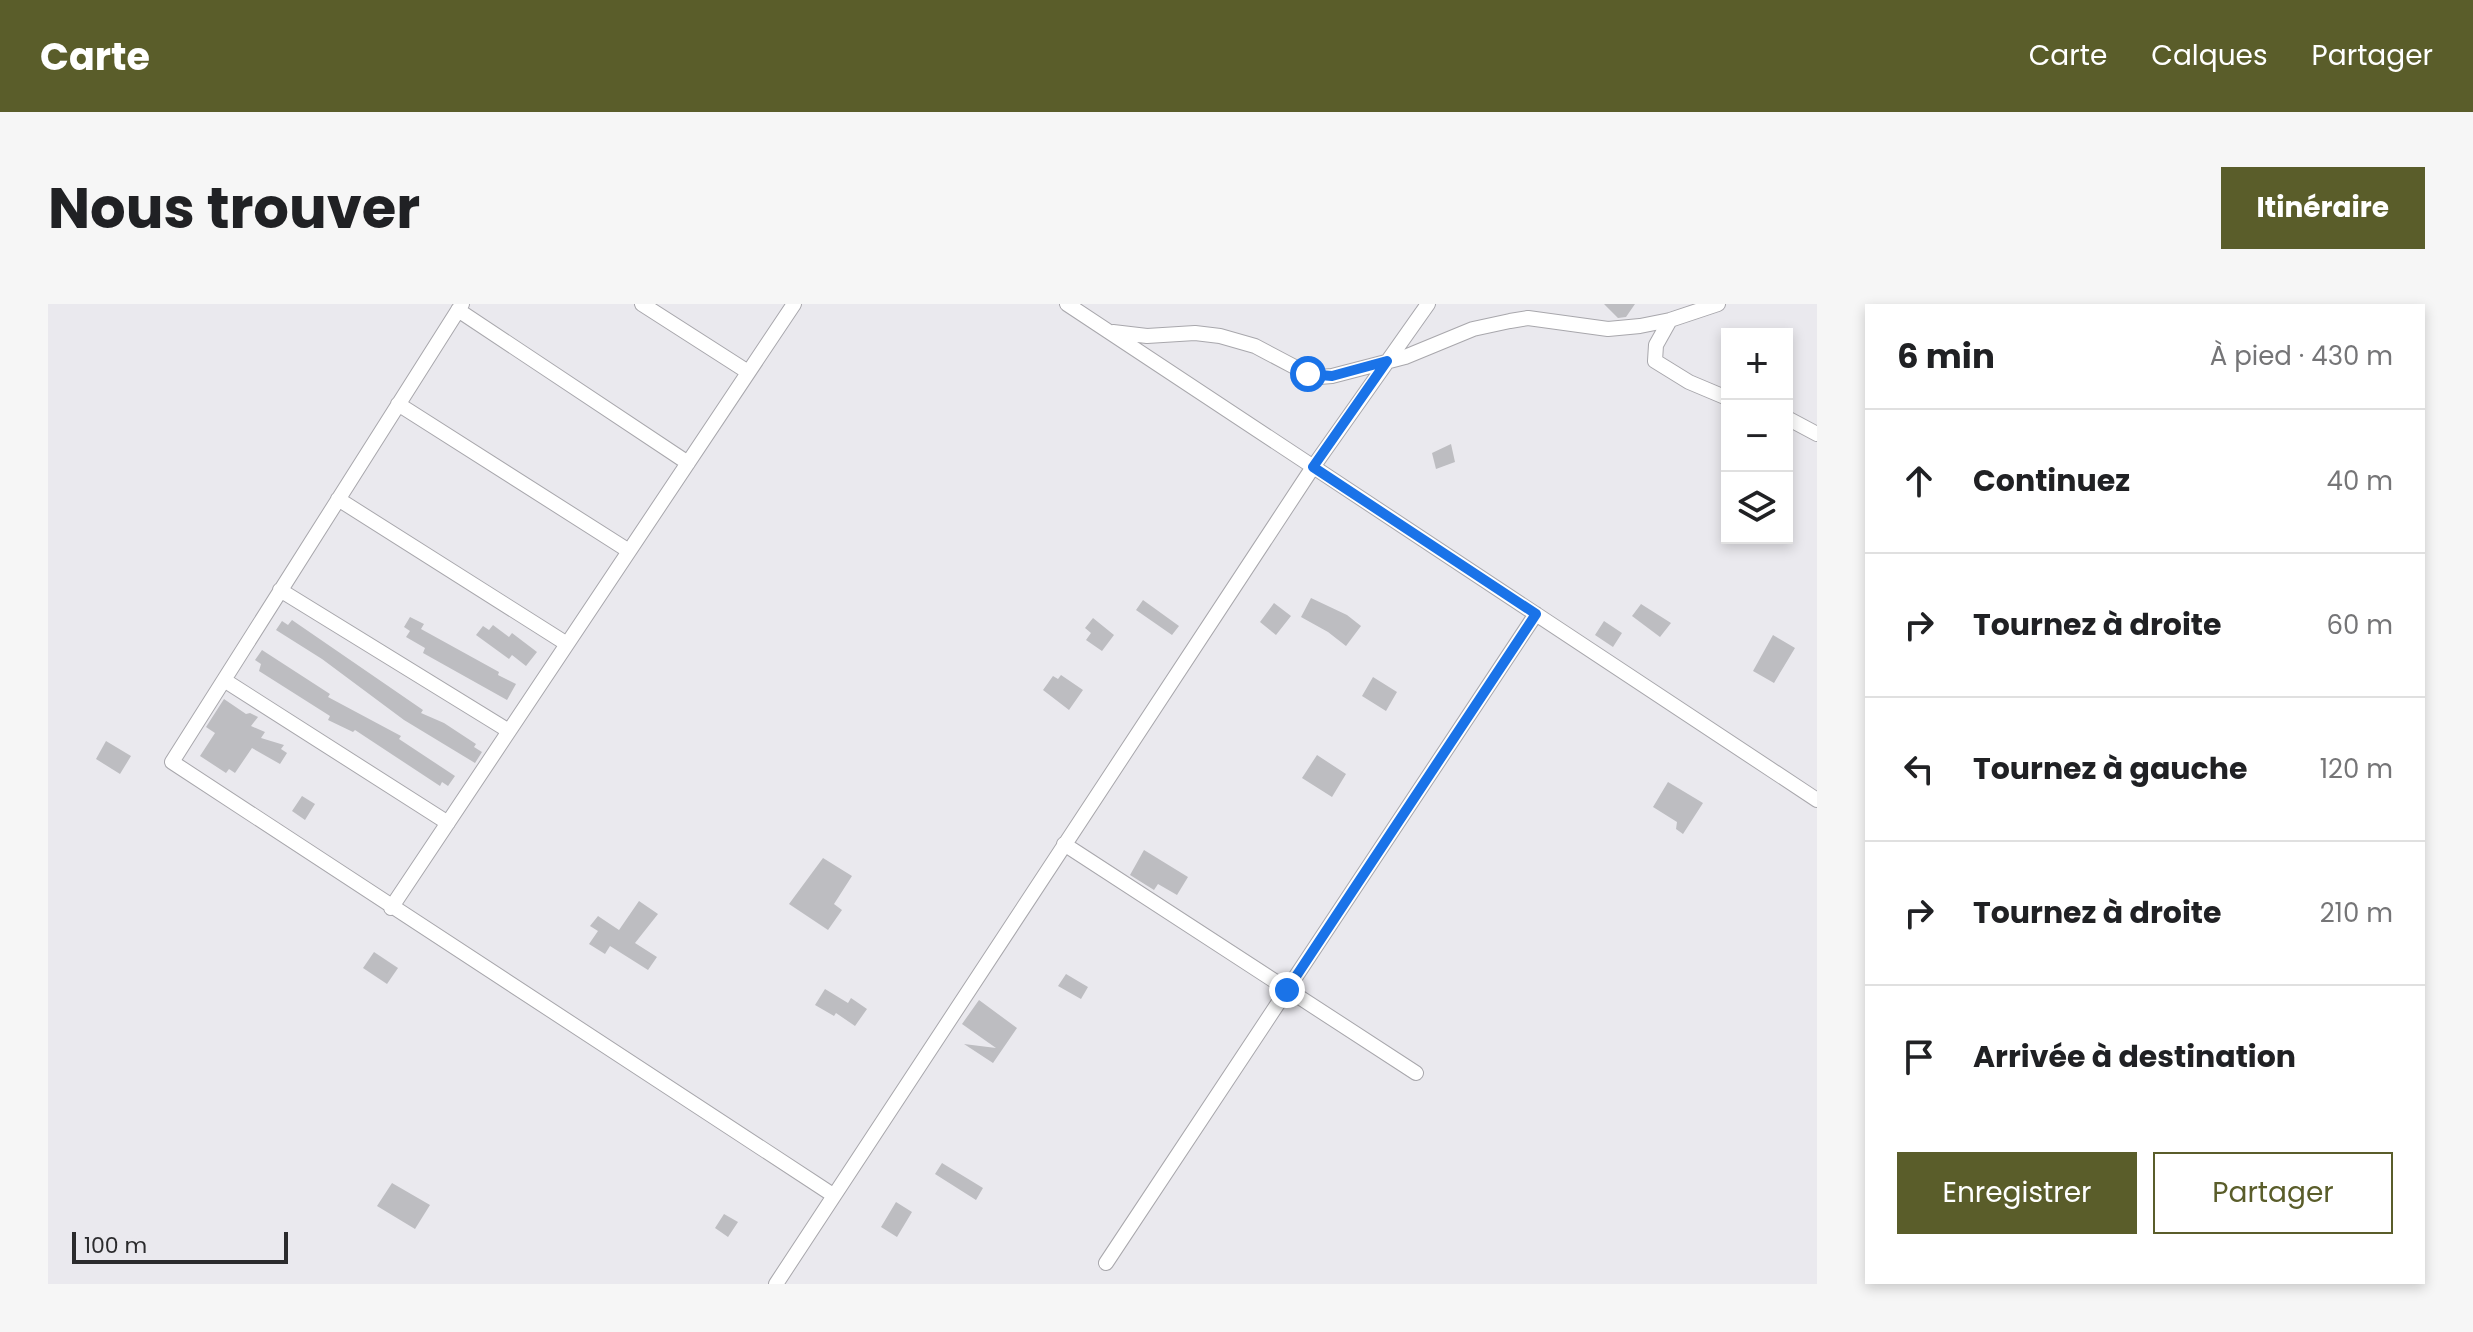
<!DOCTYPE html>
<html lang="fr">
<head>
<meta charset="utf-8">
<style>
	:root { --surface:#fff; --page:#f6f6f6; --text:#202124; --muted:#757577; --line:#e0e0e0; --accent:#5a5d2a }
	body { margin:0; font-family:Poppins,sans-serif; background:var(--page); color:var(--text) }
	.controls { position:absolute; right:24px; top:24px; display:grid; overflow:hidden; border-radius:0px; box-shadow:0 4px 12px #0003 }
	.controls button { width:72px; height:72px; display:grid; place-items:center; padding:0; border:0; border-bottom:2px solid var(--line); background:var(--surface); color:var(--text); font:40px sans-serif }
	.scale { position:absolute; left:24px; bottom:20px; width:216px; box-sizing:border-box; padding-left:8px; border:4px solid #2b2b2d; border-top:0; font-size:22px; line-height:28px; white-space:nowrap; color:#2b2b2d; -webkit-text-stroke:6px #eae9ee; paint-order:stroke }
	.stop { position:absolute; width:24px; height:24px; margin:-18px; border:6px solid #1a73e8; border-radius:50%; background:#fff }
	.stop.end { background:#1a73e8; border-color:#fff; box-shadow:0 2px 8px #0008 }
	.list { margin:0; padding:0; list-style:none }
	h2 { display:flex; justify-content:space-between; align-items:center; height:104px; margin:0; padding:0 32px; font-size:34px }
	h2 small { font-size:26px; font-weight:400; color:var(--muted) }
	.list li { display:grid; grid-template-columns:52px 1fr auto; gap:24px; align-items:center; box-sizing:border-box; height:144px; padding:0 32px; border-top:2px solid var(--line) }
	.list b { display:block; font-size:30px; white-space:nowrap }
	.list em { font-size:26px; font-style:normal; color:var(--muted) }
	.actions { display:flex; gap:16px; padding:24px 32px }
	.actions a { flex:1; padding:18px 0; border:2px solid var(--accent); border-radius:0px; text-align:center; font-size:28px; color:var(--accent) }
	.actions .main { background:var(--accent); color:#fff }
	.icon { flex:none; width:44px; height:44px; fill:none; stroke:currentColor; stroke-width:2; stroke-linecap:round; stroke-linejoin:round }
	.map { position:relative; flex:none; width:1769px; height:980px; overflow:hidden; border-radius:0px }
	header { display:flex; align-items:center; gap:48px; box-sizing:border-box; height:112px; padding:0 40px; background:var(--accent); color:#fff }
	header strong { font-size:38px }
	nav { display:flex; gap:44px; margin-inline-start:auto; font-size:28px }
	.intro { display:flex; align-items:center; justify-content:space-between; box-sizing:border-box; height:192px; padding:0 48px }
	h1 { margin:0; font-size:56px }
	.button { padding:20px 36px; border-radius:0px; background:var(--accent); color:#fff; font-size:28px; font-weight:700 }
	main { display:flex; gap:48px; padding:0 48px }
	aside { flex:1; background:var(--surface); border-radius:0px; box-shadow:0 4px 12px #0003 }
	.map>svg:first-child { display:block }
	.building { fill:#bdbdc1 }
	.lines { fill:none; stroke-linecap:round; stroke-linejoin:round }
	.minor-casing { stroke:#a8a7ac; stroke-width:16 }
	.minor { stroke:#fff; stroke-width:14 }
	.route { stroke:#1a73e8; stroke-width:10 }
</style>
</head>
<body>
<header>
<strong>Carte</strong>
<nav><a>Carte</a><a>Calques</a><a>Partager</a></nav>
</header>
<div class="intro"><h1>Nous trouver</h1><a class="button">Itinéraire</a></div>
<main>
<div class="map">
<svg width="1769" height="980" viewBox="0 0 1769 980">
	<rect width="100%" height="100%" fill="#eae9ee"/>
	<path class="building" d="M 1556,0 L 1587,0 L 1578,13 L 1570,14 Z
		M 1403,140 L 1407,158 L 1388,165 L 1384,149 Z
		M 1263,294 L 1299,311 L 1313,322 L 1298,342 L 1280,328 L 1253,313 Z
		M 1095,296 L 1131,322 L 1124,331 L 1088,306 Z
		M 1226,299 L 1243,312 L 1228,331 L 1212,318 Z
		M 1593,300 L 1623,319 L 1612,333 L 1584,312 Z
		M 362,313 L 376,320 L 373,325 L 451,368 L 450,371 L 468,380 L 459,396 L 375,349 L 377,344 L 358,333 L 362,327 L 356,323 Z
		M 1045,314 L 1066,331 L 1054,347 L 1038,336 L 1043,329 L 1037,324 Z
		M 244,316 L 375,406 L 373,409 L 396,419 L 428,440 L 426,443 L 434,448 L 427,459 L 356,416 L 274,355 L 228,326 L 234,317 L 240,321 Z
		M 1556,317 L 1574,329 L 1565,343 L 1547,331 Z
		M 445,321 L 461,333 L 464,329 L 489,348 L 478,362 L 464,351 L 461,355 L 428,331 L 435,322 L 441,326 Z
		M 1725,331 L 1747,344 L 1726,379 L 1705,367 Z
		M 214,346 L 282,390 L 280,393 L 353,432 L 351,435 L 407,472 L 400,482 L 394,478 L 392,482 L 307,426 L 305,428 L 280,416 L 282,412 L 211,367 L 213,360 L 207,356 Z
		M 1013,371 L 1035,386 L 1021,406 L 995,386 L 1005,372 L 1010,375 Z
		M 1325,373 L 1349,388 L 1338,407 L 1314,392 Z
		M 176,395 L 198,410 L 202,409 L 210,413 L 203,422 L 217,428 L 213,434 L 236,441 L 233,445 L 239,449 L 232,460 L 204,444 L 187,469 L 181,465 L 178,469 L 152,452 L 167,429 L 158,423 Z
		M 58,437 L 83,452 L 72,470 L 48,455 Z
		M 1269,451 L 1298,470 L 1284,493 L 1254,474 Z
		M 1620,478 L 1655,499 L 1635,530 L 1628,525 L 1629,518 L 1605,503 Z
		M 254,492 L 267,500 L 257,516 L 244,507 Z
		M 1096,546 L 1140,573 L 1129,591 L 1110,580 L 1106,586 L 1082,571 Z
		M 775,554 L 804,572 L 786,600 L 794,606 L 780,626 L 741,600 Z
		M 591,597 L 610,610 L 587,639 L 609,653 L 600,666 L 562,642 L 557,650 L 541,640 L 550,627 L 542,622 L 550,612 L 571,626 Z
		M 326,648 L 350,664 L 339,680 L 315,664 Z
		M 1018,670 L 1040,683 L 1033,695 L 1010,682 Z
		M 777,685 L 800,699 L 803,694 L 819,705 L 807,722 L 788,709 L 786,712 L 767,701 Z
		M 931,696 L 969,724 L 945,759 L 916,740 L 948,744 L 914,720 Z
		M 894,859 L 935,884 L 928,896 L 887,870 Z
		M 344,879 L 382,901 L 367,925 L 329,902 Z
		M 848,898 L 864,908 L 849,933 L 833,923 Z
		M 676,910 L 690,918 L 680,933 L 667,924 Z"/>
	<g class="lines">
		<g class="minor-casing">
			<path id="minor" d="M 414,0 L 124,458 L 785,891
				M 594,0 L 700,68
				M 1019,0 L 1769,496
				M 410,6 L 640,159
				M 1622,16 L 1608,41 L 1607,57 L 1641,78 L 1679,94
				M 1065,28 L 1099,32 L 1147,29 L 1172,32 L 1207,42 L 1260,70 L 1271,73 L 1284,72 L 1357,53 L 1425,25 L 1462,17 L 1480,14 L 1560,25 L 1592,22 L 1622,16 L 1670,0
				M 350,100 L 581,247
				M 1739,114 L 1769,130
				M 290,195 L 519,340
				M 232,286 L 461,427
				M 176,376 L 400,519
				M 1016,540 L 1368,769
				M 343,604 L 746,0
				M 1058,959 L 1488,310
				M 728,980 L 1265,163 L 1380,0"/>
		</g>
		<use href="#minor" class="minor"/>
	</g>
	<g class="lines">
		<path class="route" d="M 1239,686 L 1488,310 L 1265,163 L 1339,57 L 1284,72 L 1260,70"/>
	</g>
</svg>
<div class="controls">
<button>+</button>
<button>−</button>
<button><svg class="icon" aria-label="layers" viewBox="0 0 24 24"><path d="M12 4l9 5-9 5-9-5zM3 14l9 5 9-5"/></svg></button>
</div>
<div class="scale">100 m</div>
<div class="stop" style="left:1260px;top:70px"></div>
<div class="stop end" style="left:1239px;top:686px"></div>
</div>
<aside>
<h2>6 min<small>À pied · 430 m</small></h2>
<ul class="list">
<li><svg class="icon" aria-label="ahead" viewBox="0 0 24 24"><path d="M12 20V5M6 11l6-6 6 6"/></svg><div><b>Continuez</b></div><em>40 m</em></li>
<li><svg class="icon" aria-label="right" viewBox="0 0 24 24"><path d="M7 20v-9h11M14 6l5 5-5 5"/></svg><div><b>Tournez à droite</b></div><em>60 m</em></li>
<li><svg class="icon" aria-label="left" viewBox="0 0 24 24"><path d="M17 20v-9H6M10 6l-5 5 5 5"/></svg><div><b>Tournez à gauche</b></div><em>120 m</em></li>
<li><svg class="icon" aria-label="right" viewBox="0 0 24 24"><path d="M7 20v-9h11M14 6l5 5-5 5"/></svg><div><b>Tournez à droite</b></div><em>210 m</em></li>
<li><svg class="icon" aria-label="arrive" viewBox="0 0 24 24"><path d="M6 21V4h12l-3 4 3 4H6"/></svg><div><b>Arrivée à destination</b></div></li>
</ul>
<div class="actions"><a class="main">Enregistrer</a><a>Partager</a></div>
</aside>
</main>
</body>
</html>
